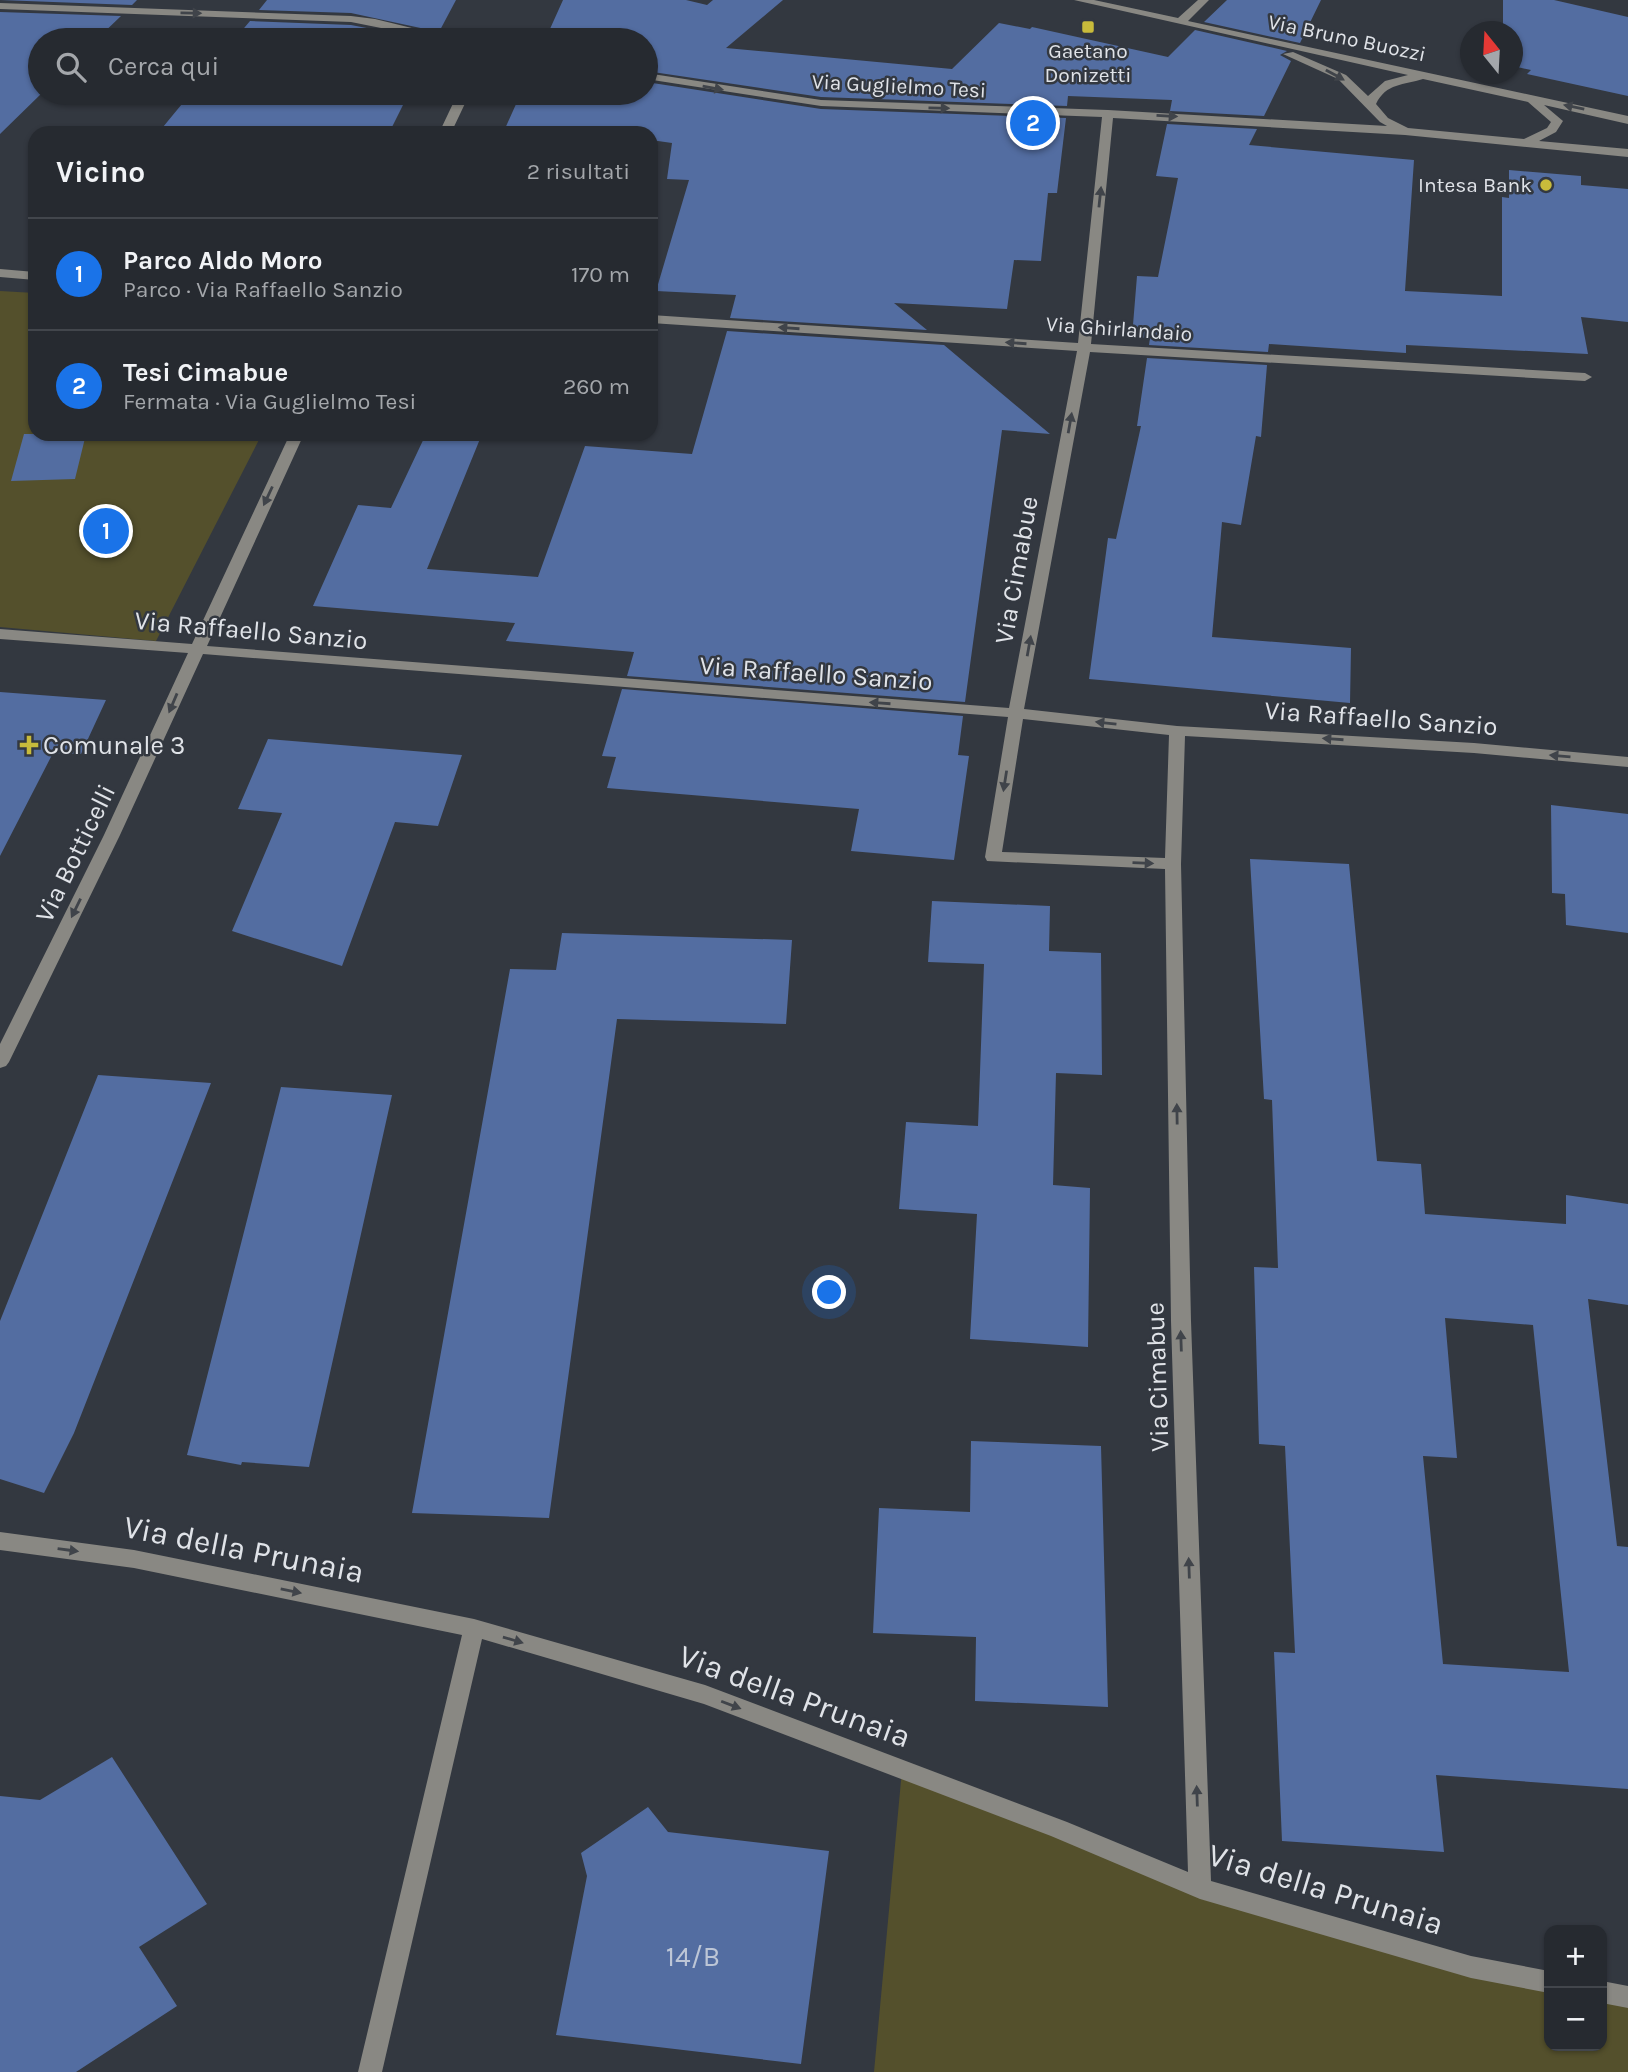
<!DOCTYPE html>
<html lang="it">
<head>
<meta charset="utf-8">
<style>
	:root { --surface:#262a30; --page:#2e3238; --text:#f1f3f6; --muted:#a4a7ab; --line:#42464c; --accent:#1a73e8 }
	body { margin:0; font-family:Karla,sans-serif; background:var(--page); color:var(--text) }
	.controls { position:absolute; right:21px; bottom:21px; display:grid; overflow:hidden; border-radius:14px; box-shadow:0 2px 5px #0004 }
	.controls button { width:63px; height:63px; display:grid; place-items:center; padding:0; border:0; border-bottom:2px solid var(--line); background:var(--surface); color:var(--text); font:35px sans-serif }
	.compass { position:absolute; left:1460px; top:21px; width:63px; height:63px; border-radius:50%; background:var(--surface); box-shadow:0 2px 5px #0004; rotate:342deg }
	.you { position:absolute; left:830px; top:1293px; width:24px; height:24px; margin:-18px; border:5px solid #fff; border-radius:50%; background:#1a73e8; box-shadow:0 0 0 10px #1a73e833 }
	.badge { display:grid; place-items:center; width:46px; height:46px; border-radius:50%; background:var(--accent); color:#fff; font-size:23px; font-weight:700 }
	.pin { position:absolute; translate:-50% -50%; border:4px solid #fff; box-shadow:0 2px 7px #0006 }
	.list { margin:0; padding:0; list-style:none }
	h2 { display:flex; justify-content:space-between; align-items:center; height:91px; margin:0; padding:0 28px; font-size:30px }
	h2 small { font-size:23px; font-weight:400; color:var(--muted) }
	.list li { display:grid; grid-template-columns:46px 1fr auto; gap:21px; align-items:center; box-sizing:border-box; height:112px; padding:0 28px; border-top:2px solid var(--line) }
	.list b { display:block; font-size:26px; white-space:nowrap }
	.list p { margin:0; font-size:23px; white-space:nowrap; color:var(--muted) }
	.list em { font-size:23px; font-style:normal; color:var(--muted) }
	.icon { flex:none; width:38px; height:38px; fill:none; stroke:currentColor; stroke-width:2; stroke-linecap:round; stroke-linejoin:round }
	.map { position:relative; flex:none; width:1628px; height:2072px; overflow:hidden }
	.search { position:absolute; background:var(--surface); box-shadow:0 2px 5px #0004; left:28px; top:28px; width:630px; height:77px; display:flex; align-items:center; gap:18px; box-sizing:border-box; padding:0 24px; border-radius:38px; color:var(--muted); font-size:26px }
	.panel { position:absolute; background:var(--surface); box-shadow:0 2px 5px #0004; left:28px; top:126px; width:630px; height:315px; border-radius:21px }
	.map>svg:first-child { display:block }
	.green { fill:#54502c }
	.building { fill:#536da1; fill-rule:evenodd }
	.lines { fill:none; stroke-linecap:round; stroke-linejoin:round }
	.minor { fill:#898883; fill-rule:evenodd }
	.oneway { fill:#40444a }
	.poi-dot { fill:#c8bb3b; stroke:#333840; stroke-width:2.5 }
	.labels { text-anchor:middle; stroke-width:5; stroke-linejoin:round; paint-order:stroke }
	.far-street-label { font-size:21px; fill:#e0e3e8; stroke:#333840 }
	.far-poi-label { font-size:21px; fill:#e0e3e8; stroke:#333840 }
	.street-label { font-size:26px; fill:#e0e3e8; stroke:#333840 }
	.poi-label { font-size:26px; fill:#e0e3e8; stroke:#333840; text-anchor:start }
	.near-number-label { font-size:28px; fill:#bdc6d6 }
	.near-street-label { font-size:32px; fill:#e0e3e8; stroke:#333840 }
</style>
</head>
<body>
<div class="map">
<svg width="1628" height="2072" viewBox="0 0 1628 2072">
	<rect width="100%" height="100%" fill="#333840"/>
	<path class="green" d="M 0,291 L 35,293 L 35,434 L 262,434 L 156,641 L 0,627 Z
		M 902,1770 L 1200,1888 L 1471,1967 L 1549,1982 L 1549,2046 L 1602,2046 L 1602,1992 L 1628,1997 L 1628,2072 L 874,2072 Z"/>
	<path class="building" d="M 0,0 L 137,0 L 132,5 Z
		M 267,0 L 456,0 L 439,32 L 351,13 L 259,10 Z
		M 563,0 L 686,0 L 707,5 L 713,0 L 783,0 L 726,48 L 952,69 L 999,23 L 1030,29 L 1032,27 L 1168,57 L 1195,30 L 1287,51 L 1280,55 L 1291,61 L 1264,116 L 1170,111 L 1172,100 L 1068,96 L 1067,106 L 821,97 L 646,71 L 646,40 L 545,40 Z
		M 1227,0 L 1321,0 L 1300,43 L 1204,22 Z
		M 1503,0 L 1554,0 L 1628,17 L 1628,96 L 1527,74 L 1531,70 L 1513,66 L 1513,32 L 1503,32 Z
		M 0,12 L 121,16 L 96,40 L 40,40 L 40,93 L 42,93 L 0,134 Z
		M 250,21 L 351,25 L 429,40 L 234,40 Z
		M 646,82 L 821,109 L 1066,118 L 1057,193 L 1048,193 L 1041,261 L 1014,260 L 1007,309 L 894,303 L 927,330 L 730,318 L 736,295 L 656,291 L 689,180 L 667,179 L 672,143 L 651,140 L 651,133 L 503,133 L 521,93 L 646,93 Z
		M 191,93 L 409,93 L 389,133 L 222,133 L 163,127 Z
		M 1167,124 L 1257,129 L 1249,145 L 1414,160 L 1405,291 L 1502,296 L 1502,197 L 1509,198 L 1509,170 L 1581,176 L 1581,185 L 1628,189 L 1628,322 L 1581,317 L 1588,354 L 1406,345 L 1406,353 L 1269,344 L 1268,352 L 1149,345 L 1150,338 L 1132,337 L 1137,276 L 1158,277 L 1178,178 L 1156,176 Z
		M 727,331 L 944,345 L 1050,434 L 1002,430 L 965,702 L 627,676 L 634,652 L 506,641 L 515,623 L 313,606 L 358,505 L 391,508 L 426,434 L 482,434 L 427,569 L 538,577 L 585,446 L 692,454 Z
		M 1147,358 L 1267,365 L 1261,437 L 1256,436 L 1241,525 L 1222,522 L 1212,637 L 1351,648 L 1350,703 L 1089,679 L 1108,538 L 1116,539 L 1141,426 L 1137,426 Z
		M 24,434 L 86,434 L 75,479 L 11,481 Z
		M 622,689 L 963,716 L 958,755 L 969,756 L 954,860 L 851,851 L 859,809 L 607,788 L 616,757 L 602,756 Z
		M 0,692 L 106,700 L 81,754 L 53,753 L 0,856 Z
		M 268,739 L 462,755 L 438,826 L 395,822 L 342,966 L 232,931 L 282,813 L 238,809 Z
		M 1551,805 L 1628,814 L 1628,933 L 1566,925 L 1565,894 L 1552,893 Z
		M 1250,859 L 1349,864 L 1377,1161 L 1421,1164 L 1425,1214 L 1566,1224 L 1566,1195 L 1628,1204 L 1628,1305 L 1588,1299 L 1617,1546 L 1628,1547 L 1628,1789 L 1436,1775 L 1444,1852 L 1282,1841 L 1274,1652 L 1295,1653 L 1285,1446 L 1259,1444 L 1254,1267 L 1278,1268 L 1272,1100 L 1264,1099 ZM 1445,1318 L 1533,1325 L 1569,1672 L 1443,1664 L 1423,1456 L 1457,1458 Z
		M 932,901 L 1050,906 L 1049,951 L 1101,953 L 1102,1075 L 1056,1073 L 1053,1185 L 1090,1188 L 1088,1347 L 970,1339 L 977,1214 L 899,1209 L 906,1122 L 978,1126 L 984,964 L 928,962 Z
		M 562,933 L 792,940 L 786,1024 L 617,1019 L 549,1518 L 412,1513 L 510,969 L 556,970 Z
		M 98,1075 L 211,1083 L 74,1433 L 44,1493 L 0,1479 L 0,1321 Z
		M 281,1087 L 392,1095 L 309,1467 L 242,1462 L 241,1465 L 187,1455 Z
		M 971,1441 L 1101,1446 L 1108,1707 L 975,1701 L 976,1637 L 873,1633 L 879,1508 L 970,1512 Z
		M 112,1757 L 207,1904 L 139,1947 L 177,2006 L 76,2072 L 0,2072 L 0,1796 L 40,1800 Z
		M 648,1807 L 668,1832 L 829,1851 L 801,2064 L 556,2035 L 587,1876 L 581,1853 Z"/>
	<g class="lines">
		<path class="minor" d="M 1074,0 L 1094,0 L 1178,18 L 1198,0 L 1209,0 L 1188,21 L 1628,116 L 1628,124 L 1544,105 L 1563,121 L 1556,132 L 1539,141 L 1628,149 L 1628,157 L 1405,135 L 1113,118 L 1091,344 L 1585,373 L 1592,377 L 1585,381 L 1090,352 L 1024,709 L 1177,726 L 1474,743 L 1628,757 L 1628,767 L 1474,753 L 1185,736 L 1181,864 L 1191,1321 L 1211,1881 L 1471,1956 L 1549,1971 L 1549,1993 L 1471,1978 L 1200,1899 L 1051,1836 L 704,1704 L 482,1639 L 382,2072 L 358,2072 L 462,1635 L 134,1568 L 0,1550 L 0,1532 L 134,1550 L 474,1619 L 705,1685 L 1067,1822 L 1188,1872 L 1171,1321 L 1165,869 L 987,861 L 985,857 L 1008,717 L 203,654 L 120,835 L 9,1062 L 6,1066 L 0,1068 L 0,1044 L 104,835 L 188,653 L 0,639 L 0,629 L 192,644 L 290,434 L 304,434 L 207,646 L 1009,708 L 1077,351 L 651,323 L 651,315 L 1078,343 L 1102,117 L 821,106 L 646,79 L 646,73 L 821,100 L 1108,110 L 1387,126 L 1380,122 L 1338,79 L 1283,54 L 1293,52 L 1346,75 L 1368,96 L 1385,81 L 1408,75 ZM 1423,79 L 1528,102 L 1551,122 L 1547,128 L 1524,139 L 1408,128 L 1388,118 L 1376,104 C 1386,83 1404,85 1423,79 ZM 1023,719 L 1169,735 L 1165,858 L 1002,852 Z
			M 0,3 L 351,16 L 375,19 L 461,40 L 441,40 L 351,22 L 0,9 Z
			M 458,93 L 470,93 L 451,133 L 439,133 Z
			M 0,269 L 35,272 L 35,280 L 0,277 Z
			M 1602,1981 L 1628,1986 L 1628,2008 L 1602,2003 Z"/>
	</g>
	<defs><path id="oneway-solid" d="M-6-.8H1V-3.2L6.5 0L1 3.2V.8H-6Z" transform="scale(1.75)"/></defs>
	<g class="oneway">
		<use href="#oneway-solid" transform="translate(191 13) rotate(1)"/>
		<use href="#oneway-solid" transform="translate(1335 75) rotate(29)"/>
		<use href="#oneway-solid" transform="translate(713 88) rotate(10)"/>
		<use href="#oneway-solid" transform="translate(1574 107) rotate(-168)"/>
		<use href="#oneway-solid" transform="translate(939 108) rotate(1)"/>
		<use href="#oneway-solid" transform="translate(1167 116) rotate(3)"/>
		<use href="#oneway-solid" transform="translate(1100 197) rotate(-84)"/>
		<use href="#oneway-solid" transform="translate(789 328) rotate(-176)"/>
		<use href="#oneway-solid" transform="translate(1016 343) rotate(-176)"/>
		<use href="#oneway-solid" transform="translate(1070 423) rotate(-80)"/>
		<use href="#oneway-solid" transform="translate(268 496) rotate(115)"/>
		<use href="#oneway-solid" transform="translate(1029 646) rotate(-80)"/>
		<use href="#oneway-solid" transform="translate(173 703) rotate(113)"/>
		<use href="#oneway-solid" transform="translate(880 703) rotate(-176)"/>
		<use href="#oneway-solid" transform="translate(1106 723) rotate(-174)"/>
		<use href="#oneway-solid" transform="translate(1333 739) rotate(-176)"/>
		<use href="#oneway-solid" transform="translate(1560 756) rotate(-175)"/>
		<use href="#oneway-solid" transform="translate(1005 781) rotate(99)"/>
		<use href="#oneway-solid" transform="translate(1143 863) rotate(2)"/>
		<use href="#oneway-solid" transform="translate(76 908) rotate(116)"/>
		<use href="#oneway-solid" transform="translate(1177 1114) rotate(-91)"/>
		<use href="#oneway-solid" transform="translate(1181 1341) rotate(-92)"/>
		<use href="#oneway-solid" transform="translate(68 1550) rotate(8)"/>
		<use href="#oneway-solid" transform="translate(1189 1568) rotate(-92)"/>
		<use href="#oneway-solid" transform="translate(291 1591) rotate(11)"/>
		<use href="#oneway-solid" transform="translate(513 1640) rotate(16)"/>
		<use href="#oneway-solid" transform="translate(731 1705) rotate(21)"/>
		<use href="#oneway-solid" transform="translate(1197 1796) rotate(-92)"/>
	</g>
	<g class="poi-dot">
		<rect x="1081" y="20" width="14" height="14" rx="3.5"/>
		<circle cx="1546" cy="185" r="7"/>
		<path d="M25.5 734.5h7v7h7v7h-7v7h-7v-7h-7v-7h7z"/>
	</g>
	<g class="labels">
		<g class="far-street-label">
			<text transform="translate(1347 38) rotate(12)" y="7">Via Bruno Buozzi</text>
			<text transform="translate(899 86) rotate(3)" y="7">Via Guglielmo Tesi</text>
			<text transform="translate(1119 329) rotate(4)" y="7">Via Ghirlandaio</text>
		</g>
		<g class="far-poi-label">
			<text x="1088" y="58">Gaetano<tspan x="1088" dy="24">Donizetti</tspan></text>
			<text x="1532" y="192" text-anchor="end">Intesa Bank</text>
		</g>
		<g class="street-label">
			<text transform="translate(1016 570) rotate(-80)" y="9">Via Cimabue</text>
			<text transform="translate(251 630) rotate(5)" y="9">Via Raffaello Sanzio</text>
			<text transform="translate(816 673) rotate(4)" y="9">Via Raffaello Sanzio</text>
			<text transform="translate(1381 718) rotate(4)" y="9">Via Raffaello Sanzio</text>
			<text transform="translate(75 853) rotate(-64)" y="9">Via Botticelli</text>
			<text transform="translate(1157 1377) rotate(-92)" y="9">Via Cimabue</text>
		</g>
		<g class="poi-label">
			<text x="43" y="754">Comunale 3</text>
		</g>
		<g class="near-number-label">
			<text x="693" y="1966">14/B</text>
		</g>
		<g class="near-street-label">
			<text transform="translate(244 1549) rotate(11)" y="11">Via della Prunaia</text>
			<text transform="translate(795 1696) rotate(20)" y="11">Via della Prunaia</text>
			<text transform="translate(1326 1889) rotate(17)" y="11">Via della Prunaia</text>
		</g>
	</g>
</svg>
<div class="controls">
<button>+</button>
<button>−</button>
</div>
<svg class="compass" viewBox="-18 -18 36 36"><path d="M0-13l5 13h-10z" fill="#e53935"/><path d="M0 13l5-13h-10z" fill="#a4a7ab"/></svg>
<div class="you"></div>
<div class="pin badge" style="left:106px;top:531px">1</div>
<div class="pin badge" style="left:1033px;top:123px">2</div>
<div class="search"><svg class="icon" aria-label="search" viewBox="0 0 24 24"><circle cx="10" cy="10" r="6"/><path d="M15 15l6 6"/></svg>Cerca qui</div>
<section class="panel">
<h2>Vicino<small>2 risultati</small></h2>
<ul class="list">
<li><span class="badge">1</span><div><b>Parco Aldo Moro</b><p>Parco · Via Raffaello Sanzio</p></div><em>170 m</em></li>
<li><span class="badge">2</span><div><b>Tesi Cimabue</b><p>Fermata · Via Guglielmo Tesi</p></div><em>260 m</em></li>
</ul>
</section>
</div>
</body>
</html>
